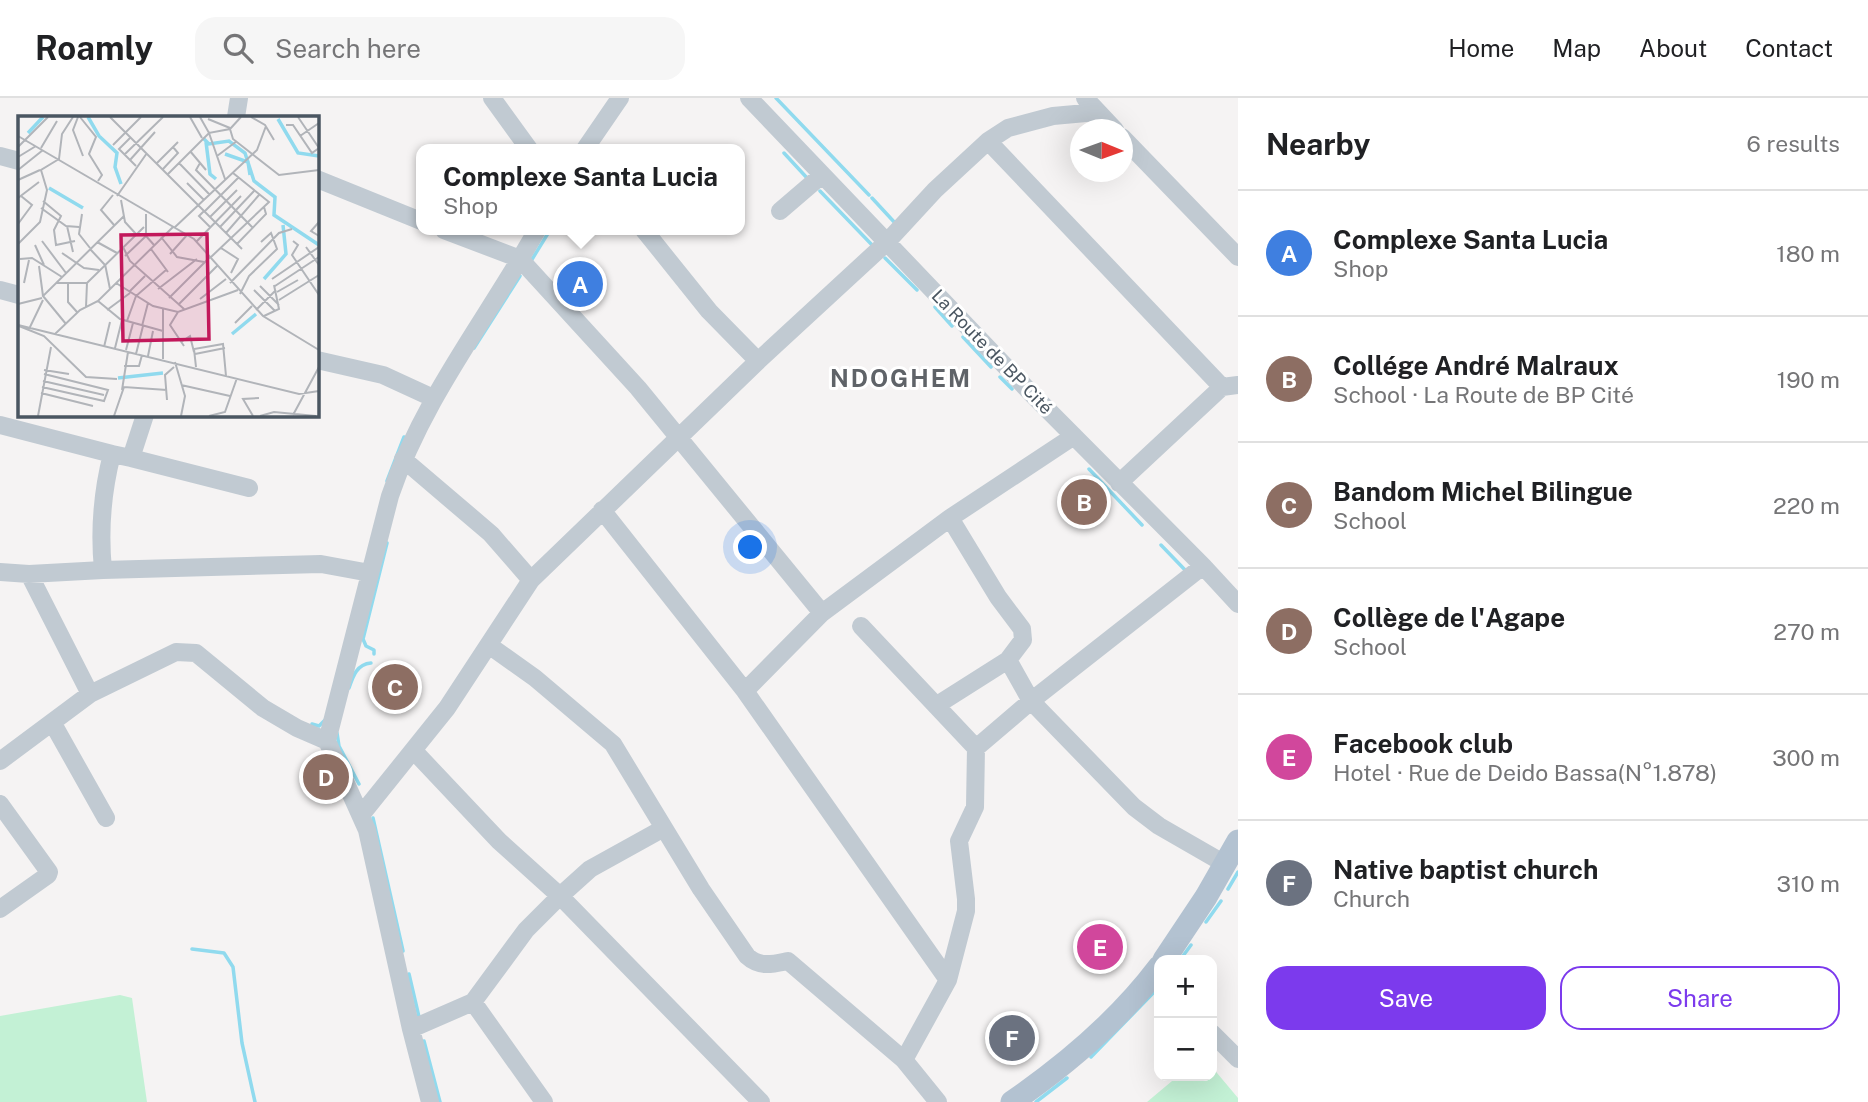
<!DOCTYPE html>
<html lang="en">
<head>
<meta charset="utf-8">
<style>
	:root { --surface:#fff; --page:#f6f6f6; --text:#202124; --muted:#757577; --line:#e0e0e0; --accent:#7c3aed }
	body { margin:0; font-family:"Public Sans",sans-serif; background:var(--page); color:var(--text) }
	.controls { position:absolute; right:21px; bottom:21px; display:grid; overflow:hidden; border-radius:14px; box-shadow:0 7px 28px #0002 }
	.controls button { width:63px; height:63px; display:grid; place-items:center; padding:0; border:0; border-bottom:2px solid var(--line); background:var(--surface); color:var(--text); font:35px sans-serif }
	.compass { position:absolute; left:1070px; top:21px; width:63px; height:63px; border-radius:50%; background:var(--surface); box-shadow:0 7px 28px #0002; rotate:91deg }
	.you { position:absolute; left:751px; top:450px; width:24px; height:24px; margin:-18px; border:5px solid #fff; border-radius:50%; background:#1a73e8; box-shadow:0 0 0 10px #1a73e833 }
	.badge { display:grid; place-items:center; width:46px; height:46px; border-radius:50%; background:var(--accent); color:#fff; font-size:23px; font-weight:700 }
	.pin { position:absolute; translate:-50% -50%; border:4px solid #fff; box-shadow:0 2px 7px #0006 }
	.popup { position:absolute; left:416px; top:46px; width:329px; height:91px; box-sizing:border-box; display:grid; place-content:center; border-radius:14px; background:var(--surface); filter:drop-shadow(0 2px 5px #0005); font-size:23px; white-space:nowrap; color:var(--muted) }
	.popup b { font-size:26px; color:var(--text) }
	.popup::after { content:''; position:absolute; left:50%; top:100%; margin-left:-14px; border:14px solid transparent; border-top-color:var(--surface) }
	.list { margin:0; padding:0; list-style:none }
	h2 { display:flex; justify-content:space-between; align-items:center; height:91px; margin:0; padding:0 28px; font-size:30px }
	h2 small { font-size:23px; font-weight:400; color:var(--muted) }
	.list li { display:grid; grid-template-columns:46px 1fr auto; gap:21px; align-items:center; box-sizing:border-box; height:126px; padding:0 28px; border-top:2px solid var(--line) }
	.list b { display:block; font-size:26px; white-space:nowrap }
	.list p { margin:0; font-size:23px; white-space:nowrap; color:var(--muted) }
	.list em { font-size:23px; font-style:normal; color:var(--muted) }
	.actions { display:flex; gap:14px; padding:21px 28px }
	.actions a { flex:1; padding:16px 0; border:2px solid var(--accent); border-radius:21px; text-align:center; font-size:24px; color:var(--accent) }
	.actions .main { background:var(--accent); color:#fff }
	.icon { flex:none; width:38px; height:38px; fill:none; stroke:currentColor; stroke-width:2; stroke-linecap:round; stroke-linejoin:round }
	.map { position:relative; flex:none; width:1238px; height:1004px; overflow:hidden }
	header { display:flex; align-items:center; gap:42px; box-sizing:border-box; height:98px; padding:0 35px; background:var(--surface); border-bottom:2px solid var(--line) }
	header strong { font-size:33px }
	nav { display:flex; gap:38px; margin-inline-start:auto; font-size:24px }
	.search { width:490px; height:63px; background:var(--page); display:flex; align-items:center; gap:18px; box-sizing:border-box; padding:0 24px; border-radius:21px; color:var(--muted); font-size:26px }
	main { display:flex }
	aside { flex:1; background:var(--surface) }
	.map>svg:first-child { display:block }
	.green { fill:#c3f1d5 }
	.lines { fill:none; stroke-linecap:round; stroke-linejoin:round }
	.stream { stroke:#90daee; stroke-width:3.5 }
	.minor { stroke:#c1cad2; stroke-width:18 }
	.major { stroke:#b3c2d1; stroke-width:23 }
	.labels { text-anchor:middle; stroke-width:6; stroke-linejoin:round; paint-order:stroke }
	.street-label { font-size:18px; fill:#4a5661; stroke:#fff }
	.district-label { font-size:24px; font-weight:bold; letter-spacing:2px; fill:#5f6368; stroke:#fff }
	.inset-river { fill:none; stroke:#90daee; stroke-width:3.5 }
	.inset-road { fill:none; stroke:#b1b4b9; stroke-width:2 }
	.view { fill:#c2185b; fill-opacity:0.15; stroke:#c2185b; stroke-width:3.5 }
	.inset-edge { fill:none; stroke:#4a5661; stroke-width:3.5 }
</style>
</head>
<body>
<header>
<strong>Roamly</strong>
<div class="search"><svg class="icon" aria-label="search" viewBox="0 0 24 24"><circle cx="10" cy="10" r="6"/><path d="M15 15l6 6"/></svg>Search here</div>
<nav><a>Home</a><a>Map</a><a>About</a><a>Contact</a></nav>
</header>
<main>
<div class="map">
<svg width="1238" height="1004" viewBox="0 0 1238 1004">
	<rect width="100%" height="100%" fill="#f5f3f3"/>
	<path class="green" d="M 120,897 L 132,900 L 147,1004 L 0,1004 L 0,918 Z
		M 1212,969 L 1238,1000 L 1238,1004 L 1147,1004 L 1178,978 L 1212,978 Z"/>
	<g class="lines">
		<path class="stream" d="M 776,0 L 869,97
			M 784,55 L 808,81
			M 820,93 L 874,149
			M 872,100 L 896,126
			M 885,160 L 917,192
			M 531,163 L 550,132
			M 935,209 L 952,228
			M 963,239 L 991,269
			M 474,250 L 520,178
			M 1000,279 L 1012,291
			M 1089,371 L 1142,427
			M 387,383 L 404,339
			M 1161,447 L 1187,474
			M 374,556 L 374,552 L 366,548 L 363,541 L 387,445
			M 349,590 C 353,578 357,566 371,565
			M 312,626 L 319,628 L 325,622
			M 337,635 L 339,648 L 359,686
			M 373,720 L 403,853
			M 1228,791 L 1238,774
			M 1206,824 L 1221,803
			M 192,851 L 224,855 L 233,869 L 242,945 L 255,1004
			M 1180,862 L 1191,847
			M 409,876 L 419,919
			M 424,943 L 440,1004
			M 1091,959 L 1157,891
			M 1036,1004 L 1067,980"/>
		<path class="minor" d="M 492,0 L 529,51
			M 749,0 L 1030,294 L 1203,468 L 1238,506
			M 1085,0 L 1115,32
			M 236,19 L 239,0
			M 1122,39 L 1238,159
			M 988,43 L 1222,289
			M 585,51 L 620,0
			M 0,58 L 19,63
			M 317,81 L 421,123
			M 780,113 L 822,77
			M 444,132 L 520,161 L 638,290 L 822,515
			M 644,132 L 709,213 L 758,263
			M 0,192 L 19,197
			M 317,262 L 383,277 L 433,300
			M 0,327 L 112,356
			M 131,360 L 249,390
			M 403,361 L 491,436 L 531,482
			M 1119,385 L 1222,289 L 1238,287
			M 602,412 L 745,593 L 948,882
			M 103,472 C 99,431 102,395 112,356 L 131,360 L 145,317
			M 0,474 L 29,476 L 103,472 L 321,466 L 370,475
			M 29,476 L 90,596
			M 861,528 L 976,650 L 975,709 L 959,743 L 966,801 L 966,813 L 948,882 L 904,962
			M 490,548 L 535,580 L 613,646 L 701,791 L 747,858 C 760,870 773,866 788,863 L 904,962 L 938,1004
			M 1008,562 L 1031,603 L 1134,709 L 1159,728 L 1225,766
			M 745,593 L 822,515 L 950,420 L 1074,338
			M 937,607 L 1008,562 L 1023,542 L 1022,531 L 998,499 L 950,420
			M 52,624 L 106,720
			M 976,650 L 1031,603 L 1203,468
			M 414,653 L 499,743 L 560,798 L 761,1004
			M 0,663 L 90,596 L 176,554 L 196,555 L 263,610 L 297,630 L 327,643
			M 0,706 L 49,774 L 48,777 L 0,811
			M 361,717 L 447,610 L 531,482 L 758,263 L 887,144 L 935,92 L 988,43 L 1008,30 L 1053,18 L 1097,14
			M 473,904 L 544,1004
			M 411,931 L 473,904 L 526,832 L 560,798 L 590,771 L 664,730
			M 1212,935 L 1238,961
			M 430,1004 L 411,931 L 367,732 L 327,643 L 390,398 C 423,300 487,221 537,132"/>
		<path class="major" d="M 1164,862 L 1206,799 L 1238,743
			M 1012,1004 C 1067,966 1119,922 1159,869"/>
	</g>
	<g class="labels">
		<g class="street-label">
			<text transform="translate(992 254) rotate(46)" y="6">La Route de BP Cité</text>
		</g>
		<g class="district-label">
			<text x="901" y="289">NDOGHEM</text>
		</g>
	</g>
	<g transform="translate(18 18)">
		<rect width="301" height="301" fill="#f5f3f3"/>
		<path class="inset-river" d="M 70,1 L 81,20 L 99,37 L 97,51 L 103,68M 260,3 L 280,37 L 301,40M 10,17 L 25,1M 185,22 L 191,28 L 211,25 L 227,37 L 236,65 L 257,81 L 256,99 L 301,129M 188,26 L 192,58 L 198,63M 207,38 L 230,46 L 232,59M 31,72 L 65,92M 246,163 L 268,138 L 265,109M 214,218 L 238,198M 100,262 L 145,257"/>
		<path class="inset-road" d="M 60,1 L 55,14 L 65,40M 62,1 L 78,21 L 71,38 L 84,59 L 80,65M 92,1 L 224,133M 172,1 L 184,22M 182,1 L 191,17 L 212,13 L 223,1M 233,1 L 247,9 L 256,24M 280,1 L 301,32M 190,3 L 212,12M 268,9 L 275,9 L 294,37 L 301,32M 212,13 L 215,23 L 261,59 L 301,54M 0,20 L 176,123 L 245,200 L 301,234M 282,20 L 301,7M 113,21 L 101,33 L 118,50M 95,29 L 123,1M 0,31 L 30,1M 23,32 L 39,5M 172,35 L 188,54M 106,39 L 145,1M 199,40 L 219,25M 0,41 L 18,30M 112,44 L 137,16M 139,47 L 160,26M 161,47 L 192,79M 182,47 L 178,54 L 235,112M 145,53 L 160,37 L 155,31M 0,54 L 25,34M 150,58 L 191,17 L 207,63M 0,64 L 22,54M 169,67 L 186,84M 95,79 L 83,94 L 96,109M 99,80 L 129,37M 0,82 L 21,66M 103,84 L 107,106 L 118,118M 25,85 L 43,100 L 36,114 L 38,129 L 57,125M 23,92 L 48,110 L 61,111M 186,95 L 181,100 L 192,111M 186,96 L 220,62M 64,98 L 61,118 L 72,132M 128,98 L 128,120 L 136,129M 192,101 L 219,74M 301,106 L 293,115 L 301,120M 0,108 L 14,89 L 3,80M 49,110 L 55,136M 202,111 L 236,75M 156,112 L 239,34 L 248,10M 208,117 L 241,79M 143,121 L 159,141 L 186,146M 24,125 L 48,157M 179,125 L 223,80M 275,125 L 280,129 L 274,139 L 301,179M 79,126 L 99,137M 0,128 L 22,106 L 29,74 L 23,54 L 41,43 L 44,18 L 55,1M 219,128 L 248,98 L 246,91M 17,129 L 26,149M 105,131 L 112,145 L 166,193M 288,131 L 301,149M 203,132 L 220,143 L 213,157M 72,133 L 87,149M 133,133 L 150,156M 44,137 L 66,152 L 81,154M 152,138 L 169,119M 107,140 L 128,120M 193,141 L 251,86 L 215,57M 2,143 L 14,142 L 44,161M 87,148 L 92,173M 21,150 L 25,180M 254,163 L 301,131M 6,167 L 11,144M 38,167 L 69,167 L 126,111M 50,167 L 50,186 L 59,196M 98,167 L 135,190 L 160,196 L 220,174M 212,167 L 261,117 L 274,113M 242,170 L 261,189M 257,170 L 301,141M 140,173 L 179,143M 236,174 L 257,195M 111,176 L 127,160M 259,176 L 280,164M 222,178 L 231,160 L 259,133 L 253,117 L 243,126M 151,182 L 192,141M 182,183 L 208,163M 261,184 L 301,159M 80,185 L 102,203 L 145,215M 0,188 L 24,182M 160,189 L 199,150M 68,191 L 69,167M 89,194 L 112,177M 238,194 L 258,174M 160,196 L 152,209 L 166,230M 246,200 L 261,193 L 256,169M 109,205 L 118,180 L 148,154M 217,207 L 234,190M 48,208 L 25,180 L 106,100M 0,209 L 281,278 L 301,275M 1,210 L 26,220 L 68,261 L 99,263M 124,210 L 130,187M 12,211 L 25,184M 37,218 L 62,194 L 80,185 L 155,111M 163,226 L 172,220 L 176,236M 86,231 L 92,206M 97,232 L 104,204M 108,234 L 115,207M 118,238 L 125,210M 177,238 L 207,232M 130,240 L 135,215M 145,243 L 145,193M 157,246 L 167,280 L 163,300M 106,250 L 121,250 L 124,239M 178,251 L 176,233 L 205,228 L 208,260M 26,254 L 51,258M 25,265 L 86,279M 163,269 L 212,280M 24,271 L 86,285 L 90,274 L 26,258M 104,274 L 110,236M 23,277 L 75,290M 149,284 L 147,259 L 156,251M 275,299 L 301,251M 20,300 L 33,231M 96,300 L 106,271 L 149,274M 191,300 L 207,296 L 219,262M 235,300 L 225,283 L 241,282M 242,300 L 256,296 L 298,300"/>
		<path class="view" d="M 189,118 L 191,223 L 105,225 L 103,119 Z"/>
		<rect width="301" height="301" class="inset-edge"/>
	</g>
</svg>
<div class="controls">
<button>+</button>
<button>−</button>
</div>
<svg class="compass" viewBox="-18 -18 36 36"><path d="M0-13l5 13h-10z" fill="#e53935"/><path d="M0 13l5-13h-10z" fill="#757577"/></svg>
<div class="you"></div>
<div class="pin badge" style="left:580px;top:186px;background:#3f7fe0">A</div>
<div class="popup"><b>Complexe Santa Lucia</b>Shop</div>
<div class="pin badge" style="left:1084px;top:404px;background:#8d6e63">B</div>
<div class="pin badge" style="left:395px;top:589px;background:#8d6e63">C</div>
<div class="pin badge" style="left:326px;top:679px;background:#8d6e63">D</div>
<div class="pin badge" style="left:1100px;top:849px;background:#d1479c">E</div>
<div class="pin badge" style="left:1012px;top:940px;background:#6b7280">F</div>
</div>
<aside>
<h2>Nearby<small>6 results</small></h2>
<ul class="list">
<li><span class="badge" style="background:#3f7fe0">A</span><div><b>Complexe Santa Lucia</b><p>Shop</p></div><em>180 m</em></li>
<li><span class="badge" style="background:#8d6e63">B</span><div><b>Collége André Malraux</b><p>School · La Route de BP Cité</p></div><em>190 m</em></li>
<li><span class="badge" style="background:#8d6e63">C</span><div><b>Bandom Michel Bilingue</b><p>School</p></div><em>220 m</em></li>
<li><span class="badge" style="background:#8d6e63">D</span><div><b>Collège de l'Agape</b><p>School</p></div><em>270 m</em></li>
<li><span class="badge" style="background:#d1479c">E</span><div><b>Facebook club</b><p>Hotel · Rue de Deido Bassa(N°1.878)</p></div><em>300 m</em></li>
<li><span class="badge" style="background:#6b7280">F</span><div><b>Native baptist church</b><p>Church</p></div><em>310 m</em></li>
</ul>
<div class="actions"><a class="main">Save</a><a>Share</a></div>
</aside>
</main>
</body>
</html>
